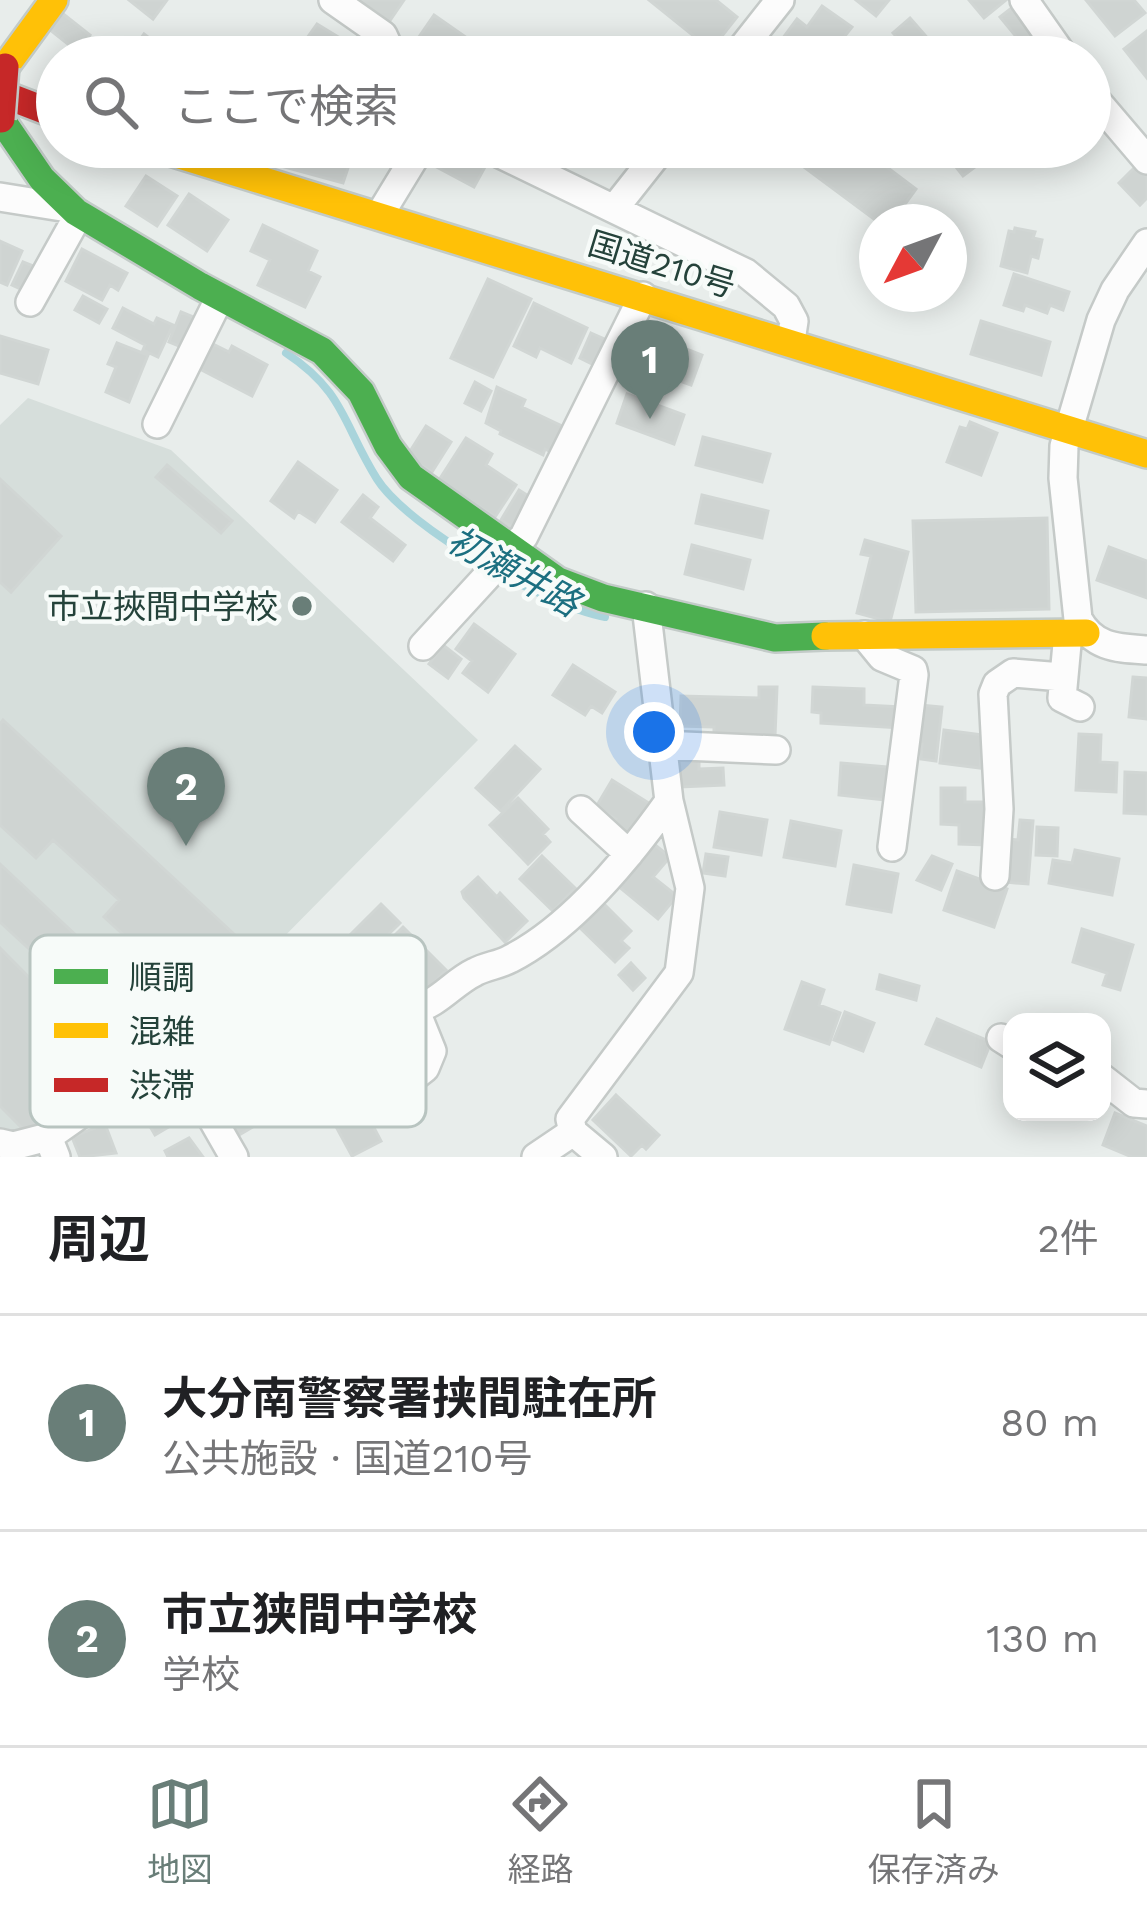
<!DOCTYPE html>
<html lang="ja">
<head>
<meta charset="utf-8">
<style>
	:root { --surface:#fff; --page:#f2f2f2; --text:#202124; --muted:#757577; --line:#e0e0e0; --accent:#697e78 }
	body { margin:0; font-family:"Work Sans","Noto Sans JP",sans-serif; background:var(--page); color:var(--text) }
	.controls { position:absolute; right:36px; bottom:36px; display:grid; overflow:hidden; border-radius:24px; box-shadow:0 6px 30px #0003 }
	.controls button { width:108px; height:108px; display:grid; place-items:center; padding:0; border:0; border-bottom:3px solid var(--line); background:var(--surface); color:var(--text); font:60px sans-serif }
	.compass { position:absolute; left:859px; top:204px; width:108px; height:108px; border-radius:50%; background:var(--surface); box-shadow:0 6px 30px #0003; rotate:229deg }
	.you { position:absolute; left:654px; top:732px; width:42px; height:42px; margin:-30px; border:9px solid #fff; border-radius:50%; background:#1a73e8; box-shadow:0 0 0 18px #1a73e833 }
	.badge { display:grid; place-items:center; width:78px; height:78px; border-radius:50%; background:var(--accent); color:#fff; font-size:39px; font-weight:700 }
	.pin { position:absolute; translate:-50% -99px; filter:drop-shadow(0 3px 6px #0008) }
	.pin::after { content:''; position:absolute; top:63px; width:42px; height:36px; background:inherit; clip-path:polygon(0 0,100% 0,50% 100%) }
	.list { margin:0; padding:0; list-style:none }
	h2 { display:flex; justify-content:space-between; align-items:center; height:156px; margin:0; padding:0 48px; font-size:51px }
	h2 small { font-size:39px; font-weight:400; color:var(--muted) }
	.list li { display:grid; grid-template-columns:78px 1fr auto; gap:36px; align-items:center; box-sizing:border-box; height:216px; padding:0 48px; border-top:3px solid var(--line) }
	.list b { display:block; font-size:45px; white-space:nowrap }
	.list p { margin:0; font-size:39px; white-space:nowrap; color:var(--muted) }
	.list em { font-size:39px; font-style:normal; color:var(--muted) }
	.icon { flex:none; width:66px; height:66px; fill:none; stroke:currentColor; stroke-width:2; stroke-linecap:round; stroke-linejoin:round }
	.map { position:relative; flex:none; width:1147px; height:1157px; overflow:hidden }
	.search { position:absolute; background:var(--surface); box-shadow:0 6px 30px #0003; left:36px; right:36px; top:36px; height:132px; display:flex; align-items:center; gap:30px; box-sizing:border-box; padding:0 42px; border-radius:66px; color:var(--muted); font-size:45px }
	.sheet { height:588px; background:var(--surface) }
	nav { display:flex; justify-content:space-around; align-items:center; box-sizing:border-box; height:168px; border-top:3px solid var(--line); background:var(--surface); font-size:33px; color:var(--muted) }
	nav a { display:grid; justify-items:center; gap:6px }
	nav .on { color:var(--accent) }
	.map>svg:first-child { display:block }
	.built { fill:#d6dedb }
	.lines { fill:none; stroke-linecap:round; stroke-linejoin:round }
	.stream { stroke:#a9d4db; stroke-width:8 }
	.building { fill:#cfd4d2; stroke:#d1d6d4; stroke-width:3 }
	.street-casing { stroke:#c5cac8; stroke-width:32 }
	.fast-casing { stroke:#c3cbc8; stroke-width:32 }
	.slow-casing { stroke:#c3cbc8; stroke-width:32 }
	.jam-casing { stroke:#c3cbc8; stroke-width:32 }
	.street { stroke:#fcfcfc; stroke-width:27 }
	.fast { stroke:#4caf50; stroke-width:27 }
	.slow { stroke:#ffc107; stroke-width:27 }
	.jam { stroke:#c62828; stroke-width:27 }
	.jam-bridge-casing { stroke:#c3cbc8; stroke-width:32; stroke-linecap:butt }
	.jam-bridge { stroke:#c62828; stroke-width:27 }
	.poi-dot { fill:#697e78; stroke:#f7fbf9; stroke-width:4.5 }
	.labels { text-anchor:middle; stroke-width:9; stroke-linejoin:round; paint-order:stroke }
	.street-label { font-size:33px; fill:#24423a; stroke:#f7fbf9 }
	.poi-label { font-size:33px; fill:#24423a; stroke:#f7fbf9; text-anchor:end }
	.water-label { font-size:36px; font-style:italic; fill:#1c6f80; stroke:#f7fbf9 }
	.key { fill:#f7fbf9; stroke:#b8c4c0; stroke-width:3 }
	.key-label { font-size:33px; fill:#24423a }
</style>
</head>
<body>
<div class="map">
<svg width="1147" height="1157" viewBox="0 0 1147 1157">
	<rect width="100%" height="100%" fill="#e8edeb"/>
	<path class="built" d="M 28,398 L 171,450 L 478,740 L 268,953 L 173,1023 L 40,1134 L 5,1137 L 0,1131 L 0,425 Z"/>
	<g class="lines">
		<path class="stream" d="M 286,353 C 345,392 343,425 377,479 C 408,528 548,607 605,617"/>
	</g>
	<path class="building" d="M 129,0 L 167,0 L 153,19 Z
		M 357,0 L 404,0 L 389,22 Z
		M 649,0 L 716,0 L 737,17 L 711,50 Z
		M 856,0 L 889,0 L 876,16 Z
		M 969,0 L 1006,0 L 984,18 Z
		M 1086,0 L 1134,0 L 1145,13 L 1115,36 Z
		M 822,6 L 852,27 L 844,37 L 871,57 L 769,57 L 797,19 L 807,27 Z
		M 1014,6 L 1036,35 L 1023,45 L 1000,17 Z
		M 62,13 L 90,35 L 78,52 L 49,29 Z
		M 434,15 L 470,40 L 458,57 L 447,57 L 419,37 Z
		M 910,18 L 931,42 L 914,57 L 893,33 Z
		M 317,24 L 353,46 L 346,57 L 322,57 L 309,48 L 313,42 L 307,38 Z
		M 1147,31 L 1147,78 L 1124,49 Z
		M 144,34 L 157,44 L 148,57 L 94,57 L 108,39 L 129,55 Z
		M 283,147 L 355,147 L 343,183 L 277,165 Z
		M 435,147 L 453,147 L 486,165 L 474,187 L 427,162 Z
		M 777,147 L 885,147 L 876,159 L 916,189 L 892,222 L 878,222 Z
		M 966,147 L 979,164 L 963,176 L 949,158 Z
		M 1136,166 L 1147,177 L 1147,198 L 1140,205 L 1119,183 Z
		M 146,176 L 177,196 L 157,226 L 126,206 Z
		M 189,194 L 228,220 L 207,251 L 168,225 Z
		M 263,225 L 317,251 L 308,271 L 320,277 L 305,307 L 258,285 L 270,260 L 251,251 Z
		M 1015,228 L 1035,232 L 1033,238 L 1042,240 L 1038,258 L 1031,256 L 1027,273 L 1001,266 L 1009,231 L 1014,232 Z
		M 0,241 L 22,251 L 7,285 L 0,282 Z
		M 82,249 L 127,273 L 118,290 L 110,285 L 102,300 L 66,281 Z
		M 23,262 L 36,267 L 25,291 L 12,285 Z
		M 1014,274 L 1069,292 L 1063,310 L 1050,305 L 1047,313 L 1025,305 L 1023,311 L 1004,305 Z
		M 488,279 L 531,299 L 493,377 L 451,358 Z
		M 83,296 L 107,309 L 99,323 L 75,310 Z
		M 534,303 L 587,328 L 571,363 L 540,348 L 536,357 L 514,346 Z
		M 123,308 L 154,324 L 157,318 L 173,325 L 158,357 L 143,350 L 145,345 L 113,328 Z
		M 181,312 L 196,318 L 184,348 L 169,342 Z
		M 981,321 L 1050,342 L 1041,375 L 971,354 Z
		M 591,333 L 609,341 L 598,367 L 580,358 Z
		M 0,336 L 48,350 L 38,384 L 0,373 Z
		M 658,338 L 702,355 L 691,385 L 647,369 Z
		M 117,343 L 148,355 L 129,402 L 106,392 L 116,367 L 108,364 Z
		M 211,343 L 229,352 L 232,346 L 267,365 L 252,396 L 198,368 Z
		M 475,382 L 491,391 L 481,411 L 465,403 Z
		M 497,387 L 525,400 L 522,407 L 564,427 L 551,452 L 545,449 L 543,455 L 500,434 L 501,431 L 486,423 Z
		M 627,394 L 684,415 L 674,444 L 617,423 Z
		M 970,422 L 997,433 L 981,475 L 947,462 L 960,427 L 967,429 Z
		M 426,426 L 451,442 L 432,472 L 407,456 Z
		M 703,437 L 770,454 L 762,482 L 696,465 Z
		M 466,438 L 492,454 L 486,465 L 516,485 L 495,517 L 439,480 Z
		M 298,462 L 337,490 L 315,522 L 298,511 L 294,518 L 271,501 Z
		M 167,465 L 232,521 L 221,533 L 156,477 Z
		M 0,479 L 61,536 L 11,592 L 0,582 Z
		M 519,490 L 530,497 L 512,527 L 501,520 Z
		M 363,495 L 378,507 L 370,518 L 405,545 L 393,561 L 342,522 Z
		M 702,495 L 768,511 L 762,538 L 696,523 Z
		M 1047,518 L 1049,609 L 916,612 L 913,521 Z
		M 865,540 L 908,552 L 890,622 L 857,613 L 871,556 L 861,554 Z
		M 692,545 L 750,560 L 743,589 L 685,574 Z
		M 1109,547 L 1147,561 L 1147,598 L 1097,580 Z
		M 474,624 L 515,654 L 488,692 L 463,673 L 472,661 L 456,649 Z
		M 443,645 L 461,659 L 448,678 L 429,664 Z
		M 573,665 L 615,692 L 602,713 L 591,706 L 585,715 L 553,695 Z
		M 1133,677 L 1147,678 L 1147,719 L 1129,717 Z
		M 759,687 L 777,687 L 775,736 L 714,734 L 714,727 L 680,726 L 681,696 L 759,698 Z
		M 813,687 L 864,689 L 864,705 L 901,707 L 900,728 L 821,723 L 821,713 L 812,712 Z
		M 920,705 L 942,707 L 936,761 L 921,759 L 922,744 L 916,743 Z
		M 3,720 L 235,935 L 200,972 L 177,952 L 161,969 L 104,917 L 119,900 L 53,840 L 36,858 L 0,825 L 0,724 Z
		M 944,730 L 983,735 L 980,768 L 940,763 Z
		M 1079,734 L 1101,735 L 1100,762 L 1117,763 L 1116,792 L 1076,790 Z
		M 515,746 L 540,769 L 501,811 L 476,788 Z
		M 679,753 L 699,753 L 699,769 L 723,768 L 724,785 L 680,787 Z
		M 841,763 L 889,767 L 886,800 L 839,795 Z
		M 1125,772 L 1147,773 L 1147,814 L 1124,813 Z
		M 612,780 L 655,807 L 634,841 L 611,826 L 616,819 L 596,807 Z
		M 941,788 L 965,788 L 965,802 L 988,802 L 987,845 L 959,844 L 959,825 L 941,824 Z
		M 518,798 L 548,829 L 543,834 L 550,842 L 528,864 L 490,825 Z
		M 720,812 L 767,820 L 761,855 L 714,847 Z
		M 1020,820 L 1033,821 L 1028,884 L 1004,882 L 1008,839 L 1018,840 Z
		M 791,821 L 841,831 L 835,866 L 784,857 Z
		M 1037,827 L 1058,828 L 1057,856 L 1036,855 Z
		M 649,840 L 670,857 L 653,877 L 677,896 L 658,919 L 618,886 Z
		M 1075,850 L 1119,859 L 1112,895 L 1049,883 L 1053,860 L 1072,863 Z
		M 706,854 L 728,857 L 725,876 L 703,873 Z
		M 542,856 L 575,888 L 553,911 L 520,879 Z
		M 932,856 L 952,864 L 941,890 L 917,880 Z
		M 0,864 L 160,1014 L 129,1048 L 66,989 L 62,995 L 32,967 L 40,959 L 0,922 Z
		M 854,865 L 898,874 L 891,912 L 847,904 Z
		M 957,871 L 1007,889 L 994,927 L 944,910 Z
		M 478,877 L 497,897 L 500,893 L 527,921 L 505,942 L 464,898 L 462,892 Z
		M 598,898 L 631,931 L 621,941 L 629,948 L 615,962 L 574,922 Z
		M 381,904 L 400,923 L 363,959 L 345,940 Z
		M 403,927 L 446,970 L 423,994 L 379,951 Z
		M 1082,929 L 1133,945 L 1120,990 L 1103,985 L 1107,973 L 1073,962 Z
		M 0,948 L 106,1055 L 28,1134 L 0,1106 Z
		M 631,963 L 645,978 L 633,990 L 619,975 Z
		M 880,975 L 919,986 L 916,1000 L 877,989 Z
		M 802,982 L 824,990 L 819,1005 L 840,1013 L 829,1044 L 785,1029 Z
		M 845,1012 L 874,1023 L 863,1051 L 834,1040 Z
		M 937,1019 L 991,1042 L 981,1067 L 926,1044 Z
		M 158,1078 L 179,1114 L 174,1117 L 177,1122 L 155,1135 L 131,1094 Z
		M 244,1093 L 261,1122 L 234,1138 L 217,1109 Z
		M 616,1095 L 659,1135 L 646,1149 L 642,1145 L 631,1156 L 593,1120 Z
		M 358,1097 L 381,1141 L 352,1156 L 328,1112 Z
		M 1115,1113 L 1147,1126 L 1147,1157 L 1132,1157 L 1103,1145 Z
		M 105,1124 L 116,1153 L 80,1157 L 72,1137 Z
		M 189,1138 L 203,1157 L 168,1157 L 165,1151 Z"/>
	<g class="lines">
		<g class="street-casing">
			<path id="street" d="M 333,0 L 383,35 L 388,46 L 382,57
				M 1024,0 L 1064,57
				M 735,57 L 780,0
				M 1090,93 L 1147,160
				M 486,147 L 746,273 L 786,306 L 794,321 L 791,341
				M 0,197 L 68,208
				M 614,209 L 663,147
				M 379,216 L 421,147
				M 1147,243 L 1115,290 L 1101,320 L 1064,446 L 1063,478 L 1078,619 C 1094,648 1117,648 1147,650
				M 30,302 L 79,214
				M 157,424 L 220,297
				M 1068,633 L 1062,698 L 1080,707
				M 864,635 L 882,657 L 913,670 L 914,675 L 892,847
				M 423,646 L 524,536 L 643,296
				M 662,745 L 776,750
				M 581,810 L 629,854
				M 995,876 L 999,809 L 993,694 L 997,684 L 1013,673 L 1062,677
				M 279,995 L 344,1093
				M 1001,1038 L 1012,1045
				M 175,1054 L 234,1157
				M 1102,1078 L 1134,1103 L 1147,1104
				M 380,1103 L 425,1068 L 432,1051 L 415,1009
				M 48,1137 L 133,1077 L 245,1018 L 325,957 L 338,958 L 412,1010 C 439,1004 452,983 475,972 C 486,966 499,965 510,959 C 571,928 630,856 669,801
				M 0,1143 L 13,1146 L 48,1137 L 56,1157
				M 536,1157 L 573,1132
				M 603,1157 L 573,1132 L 570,1119 L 679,973 L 690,888 L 669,801 L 646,606"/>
		</g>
		<g class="fast-casing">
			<path id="fast" d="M 1,119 L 42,179 L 76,212 L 200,286 L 322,351 L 361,392 L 388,446 L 411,477 L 558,581 L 603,598 L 775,638 L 825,636"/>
		</g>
		<g class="slow-casing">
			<path id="slow" d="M 5,67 L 54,0
				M 154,147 L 1147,454
				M 825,636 L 1086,633"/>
		</g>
		<g class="jam-casing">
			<path id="jam" d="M 0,93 L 57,115"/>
		</g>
		<use href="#street" class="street"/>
		<use href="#fast" class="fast"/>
		<use href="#slow" class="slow"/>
		<use href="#jam" class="jam"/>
		<g class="jam-bridge-casing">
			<path id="jam-bridge" d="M 1,119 L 5,67"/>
		</g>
		<use href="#jam-bridge" class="jam-bridge"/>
	</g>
	<circle class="poi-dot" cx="302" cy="606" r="12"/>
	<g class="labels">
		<g class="street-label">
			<text transform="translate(662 264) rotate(17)" y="12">国道210号</text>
		</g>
		<g class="poi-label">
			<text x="278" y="618">市立挾間中学校</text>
		</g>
		<g class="water-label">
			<text transform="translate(514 571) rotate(29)" y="13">初瀬井路</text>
		</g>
	</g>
	<rect x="30" y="935" width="396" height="192" rx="18" class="key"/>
	<rect x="54" y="969" width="54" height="15" fill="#4caf50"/>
	<rect x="54" y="1023" width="54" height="15" fill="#ffc107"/>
	<rect x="54" y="1078" width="54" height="14" fill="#c62828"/>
	<g class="key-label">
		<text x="129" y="989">順調</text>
		<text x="129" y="1043">混雑</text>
		<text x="129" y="1097">渋滞</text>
	</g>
</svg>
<div class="controls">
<button><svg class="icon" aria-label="layers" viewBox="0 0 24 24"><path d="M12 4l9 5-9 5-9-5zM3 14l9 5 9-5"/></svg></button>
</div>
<svg class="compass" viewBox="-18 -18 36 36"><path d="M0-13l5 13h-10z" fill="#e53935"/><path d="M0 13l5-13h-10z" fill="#757577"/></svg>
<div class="you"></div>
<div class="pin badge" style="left:650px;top:419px">1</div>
<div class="pin badge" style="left:186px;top:846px">2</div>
<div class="search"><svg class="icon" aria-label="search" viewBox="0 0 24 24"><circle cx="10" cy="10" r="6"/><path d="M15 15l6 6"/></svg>ここで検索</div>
</div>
<section class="sheet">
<h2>周辺<small>2件</small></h2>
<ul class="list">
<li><span class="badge">1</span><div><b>大分南警察署挟間駐在所</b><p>公共施設 · 国道210号</p></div><em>80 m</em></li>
<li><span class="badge">2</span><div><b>市立狭間中学校</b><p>学校</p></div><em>130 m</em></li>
</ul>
</section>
<nav>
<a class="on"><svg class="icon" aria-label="map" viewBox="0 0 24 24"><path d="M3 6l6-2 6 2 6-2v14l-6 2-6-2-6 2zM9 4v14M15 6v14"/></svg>地図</a>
<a><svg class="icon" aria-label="directions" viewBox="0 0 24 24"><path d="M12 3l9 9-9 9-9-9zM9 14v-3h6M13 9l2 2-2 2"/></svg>経路</a>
<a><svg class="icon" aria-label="saved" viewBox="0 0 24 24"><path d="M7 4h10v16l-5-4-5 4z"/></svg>保存済み</a>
</nav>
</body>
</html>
